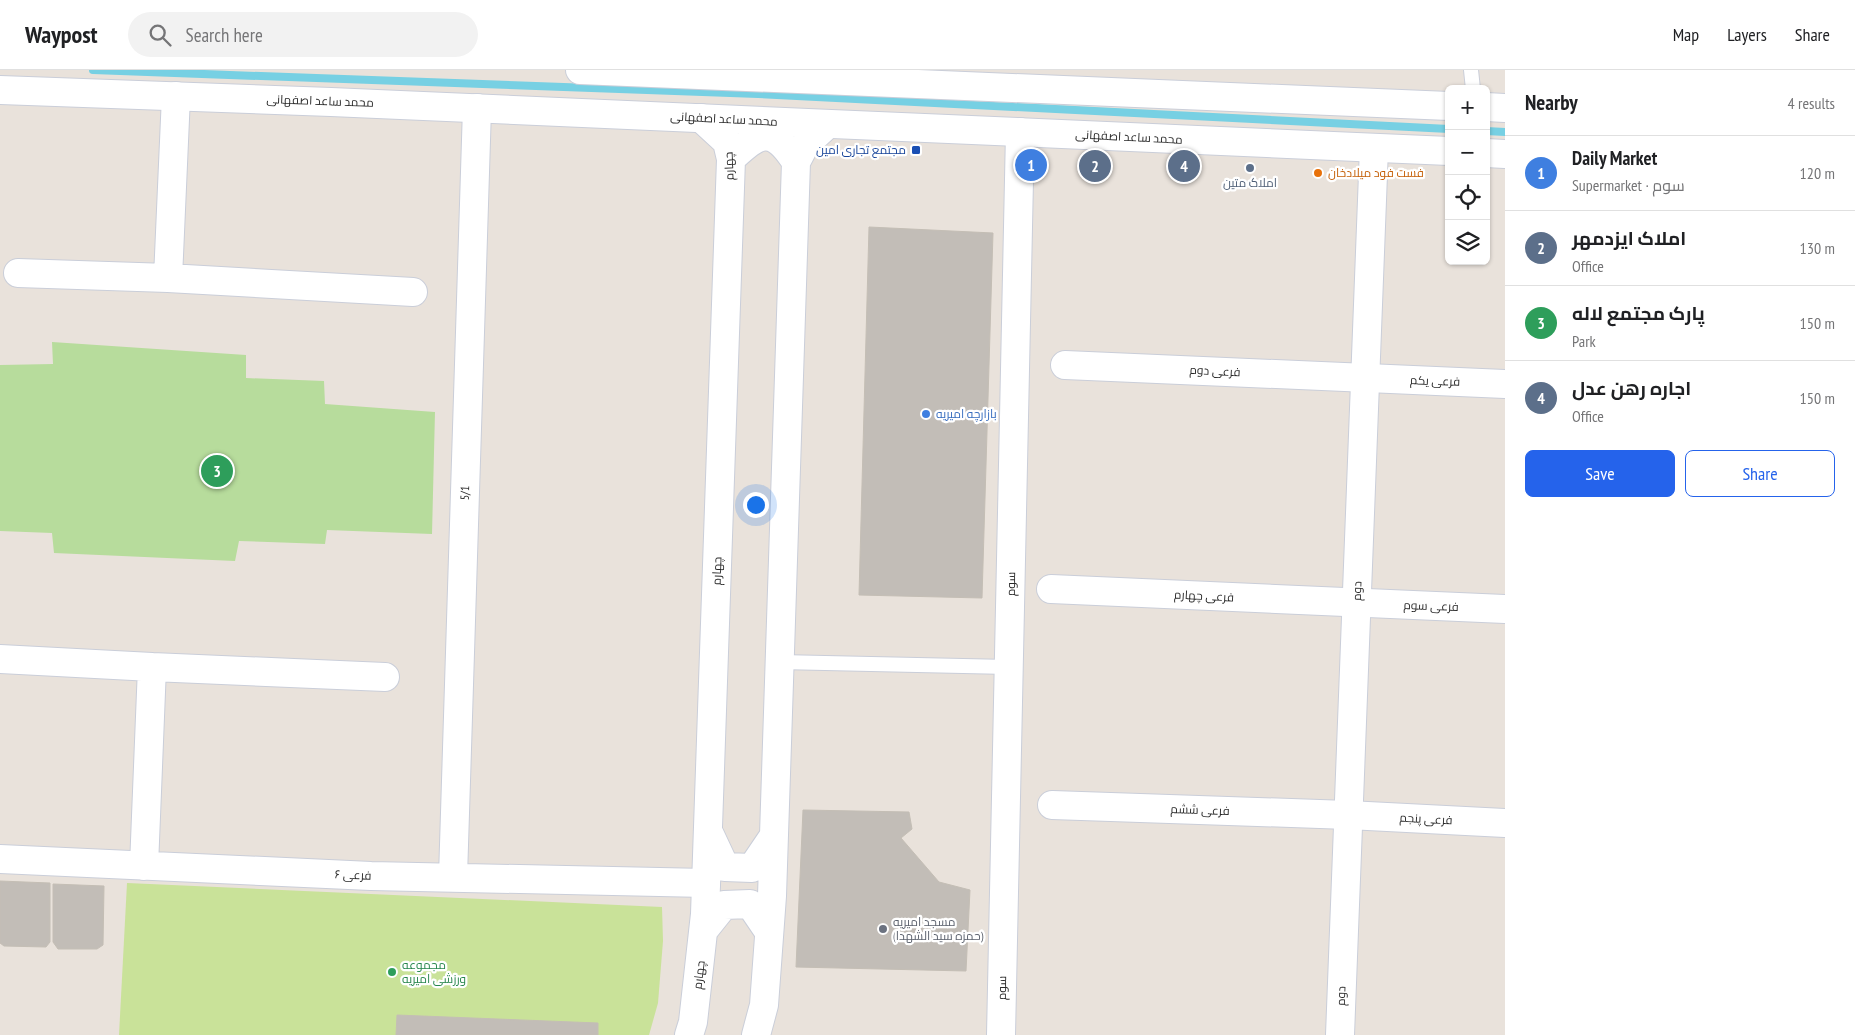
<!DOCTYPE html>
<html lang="en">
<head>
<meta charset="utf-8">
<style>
	:root { --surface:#fff; --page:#f2f2f2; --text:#202124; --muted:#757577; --line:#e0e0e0; --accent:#2563eb }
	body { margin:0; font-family:"PT Sans Narrow",Cairo,sans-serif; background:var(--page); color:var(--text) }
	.controls { position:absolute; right:15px; top:15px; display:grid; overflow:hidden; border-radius:8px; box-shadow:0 1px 4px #0004 }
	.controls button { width:45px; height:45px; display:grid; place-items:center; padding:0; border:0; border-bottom:1px solid var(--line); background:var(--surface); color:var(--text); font:25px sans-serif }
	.you { position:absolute; left:755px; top:434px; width:18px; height:18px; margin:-12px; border:4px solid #fff; border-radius:50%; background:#1a73e8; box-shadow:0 0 0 8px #1a73e833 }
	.badge { display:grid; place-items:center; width:32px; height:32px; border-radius:50%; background:var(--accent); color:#fff; font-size:16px; font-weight:700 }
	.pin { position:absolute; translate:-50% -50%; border:2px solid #fff; box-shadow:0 1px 5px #0006 }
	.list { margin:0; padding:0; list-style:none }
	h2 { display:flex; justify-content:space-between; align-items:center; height:65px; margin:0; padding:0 20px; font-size:21px }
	h2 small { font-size:16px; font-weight:400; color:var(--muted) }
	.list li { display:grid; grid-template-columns:32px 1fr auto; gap:15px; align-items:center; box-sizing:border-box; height:75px; padding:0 20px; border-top:1px solid var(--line) }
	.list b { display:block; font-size:19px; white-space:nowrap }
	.list p { margin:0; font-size:16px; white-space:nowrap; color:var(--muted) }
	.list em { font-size:16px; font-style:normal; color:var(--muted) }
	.actions { display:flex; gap:10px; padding:15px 20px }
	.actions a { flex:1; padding:11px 0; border:1px solid var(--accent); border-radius:8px; text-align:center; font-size:18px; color:var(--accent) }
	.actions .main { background:var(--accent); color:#fff }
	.icon { flex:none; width:28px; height:28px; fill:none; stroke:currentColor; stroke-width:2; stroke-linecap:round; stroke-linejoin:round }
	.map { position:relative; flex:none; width:1505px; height:965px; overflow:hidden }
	header { display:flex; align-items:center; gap:30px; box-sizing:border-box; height:70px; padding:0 25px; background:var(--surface); border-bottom:1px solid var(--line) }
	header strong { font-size:24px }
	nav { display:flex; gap:28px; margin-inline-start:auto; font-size:18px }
	.search { width:350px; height:45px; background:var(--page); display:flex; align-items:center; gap:12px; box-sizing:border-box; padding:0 18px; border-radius:28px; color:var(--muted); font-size:19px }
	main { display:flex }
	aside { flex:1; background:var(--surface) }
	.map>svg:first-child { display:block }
	.green { fill:#b7dc9c }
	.pitch { fill:#c9e299 }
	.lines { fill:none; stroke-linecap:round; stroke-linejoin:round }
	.stream { stroke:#77d0e3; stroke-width:8 }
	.building { fill:#c2bdb7; stroke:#c4beb5 }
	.service-casing { stroke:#caced9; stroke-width:16 }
	.minor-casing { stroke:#caced9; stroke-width:30 }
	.tertiary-casing { stroke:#caced9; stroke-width:30 }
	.secondary-casing { stroke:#caced9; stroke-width:30 }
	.service { stroke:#fff; stroke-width:14 }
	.minor { stroke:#fff; stroke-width:28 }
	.tertiary { stroke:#fff; stroke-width:28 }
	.secondary { stroke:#fff; stroke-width:28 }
	.transit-dot { fill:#1a4fb4; stroke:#fff; stroke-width:2 }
	.service-dot { fill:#5c6f8a; stroke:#fff; stroke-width:2 }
	.food-dot { fill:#e8710a; stroke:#fff; stroke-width:2 }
	.shop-dot { fill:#3f7fe0; stroke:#fff; stroke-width:2 }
	.worship-dot { fill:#6b7280; stroke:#fff; stroke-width:2 }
	.leisure-dot { fill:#2e9e5b; stroke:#fff; stroke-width:2 }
	.labels { text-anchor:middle; stroke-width:4.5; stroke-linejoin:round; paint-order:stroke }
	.street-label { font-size:12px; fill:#282828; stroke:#fff }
	.transit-label { font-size:12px; fill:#164399; stroke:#fff; text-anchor:end }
	.food-label { font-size:12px; fill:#c56008; stroke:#fff; text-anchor:start }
	.service-label { font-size:12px; fill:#4e5e75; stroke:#fff }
	.shop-label { font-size:12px; fill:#366cbe; stroke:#fff; text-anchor:start }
	.worship-label { font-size:12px; fill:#5b616d; stroke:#fff; text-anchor:start }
	.leisure-label { font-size:12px; fill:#27864d; stroke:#fff; text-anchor:start }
</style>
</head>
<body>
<header>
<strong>Waypost</strong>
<div class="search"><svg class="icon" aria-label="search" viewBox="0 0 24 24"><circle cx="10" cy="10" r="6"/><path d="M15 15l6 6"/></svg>Search here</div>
<nav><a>Map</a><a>Layers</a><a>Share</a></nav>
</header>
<main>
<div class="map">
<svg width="1505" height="965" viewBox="0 0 1505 965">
	<rect width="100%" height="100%" fill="#e9e2db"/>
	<path class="green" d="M 52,272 L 246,285 L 246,308 L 324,311 L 325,334 L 435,342 L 432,464 L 327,460 L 325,474 L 239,471 L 235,491 L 54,483 L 52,463 L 0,461 L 0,295 L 53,294 Z"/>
	<path class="pitch" d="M 127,813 L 662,837 L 663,871 L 658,933 L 649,965 L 119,965 Z"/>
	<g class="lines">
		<path class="stream" d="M 93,0 L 758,24 L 1449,59
			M 1486,61 L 1505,62"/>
	</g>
	<path class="building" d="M 869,157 L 993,163 L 982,528 L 859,525 Z
		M 803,740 L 909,742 L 912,759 L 901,768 L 939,812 L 970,820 L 966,901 L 796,897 Z
		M 0,811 L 50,813 L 50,872 L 46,877 L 4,876 L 0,873 Z
		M 53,814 L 104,816 L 103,875 L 97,879 L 58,879 L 53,872 Z
		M 397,945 L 598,953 L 598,965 L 396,965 Z"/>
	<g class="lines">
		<g class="service-casing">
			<path id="service" d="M 1471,0 L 1473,19
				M 779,592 L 1009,597"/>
		</g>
		<g class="minor-casing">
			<path id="minor" d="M 18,203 L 168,208 L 176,26
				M 168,208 L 413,222
				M 1065,295 L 1505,314
				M 1051,519 L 1505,539
				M 0,589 L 152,597
				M 1052,735 L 1348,745 L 1505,753
				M 0,789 L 371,806 L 706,813
				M 144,796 L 152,597 L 385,607
				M 453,807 L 477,38"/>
		</g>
		<g class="tertiary-casing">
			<path id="tertiary" d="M 731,89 C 759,62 772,55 796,92
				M 710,765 L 725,797 L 752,798 L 773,767
				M 704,860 L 724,835 L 750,834 L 769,862
				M 689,965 L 693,952 L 705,844 L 731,89 L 727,72 L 701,48
				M 756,965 L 764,935 L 772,826 L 796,92 L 805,75 L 828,54
				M 1001,965 L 1020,62
				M 1340,965 L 1374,78"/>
		</g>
		<g class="secondary-casing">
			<path id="secondary" d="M 580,0 L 1449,36
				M 0,20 L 331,32 L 1449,81
				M 1486,37 L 1505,38
				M 1486,83 L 1505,84"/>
		</g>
		<use href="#service" class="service"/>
		<use href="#minor" class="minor"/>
		<use href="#tertiary" class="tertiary"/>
		<use href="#secondary" class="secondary"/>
	</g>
	<rect class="transit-dot" x="911" y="75" width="10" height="10" rx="2.5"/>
	<circle class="service-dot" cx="1250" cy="98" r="5"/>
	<circle class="food-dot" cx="1318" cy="103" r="5"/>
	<circle class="shop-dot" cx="926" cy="344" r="5"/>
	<circle class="worship-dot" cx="883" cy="859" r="5"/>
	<circle class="leisure-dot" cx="392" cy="902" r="5"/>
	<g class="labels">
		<g class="street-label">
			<text transform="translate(320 31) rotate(2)" y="4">محمد ساعد اصفهانی</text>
			<text transform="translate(724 49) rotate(3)" y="4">محمد ساعد اصفهانی</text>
			<text transform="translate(1129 67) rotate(3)" y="4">محمد ساعد اصفهانی</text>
			<text transform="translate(729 96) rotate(-92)" y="4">چهارم</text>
			<text transform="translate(1215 301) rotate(3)" y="4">فرعی دوم</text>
			<text transform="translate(1435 311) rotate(2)" y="4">فرعی یکم</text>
			<text transform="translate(465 423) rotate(-88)" y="4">5/1</text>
			<text transform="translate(717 501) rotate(-88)" y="4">چهارم</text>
			<text transform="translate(1011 514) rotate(-89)" y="4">سوم</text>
			<text transform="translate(1357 521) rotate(-88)" y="4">دوم</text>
			<text transform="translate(1204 526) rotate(3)" y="4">فرعی چهارم</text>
			<text transform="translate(1431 536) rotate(2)" y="4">فرعی سوم</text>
			<text transform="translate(1200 740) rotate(2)" y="4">فرعی ششم</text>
			<text transform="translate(1426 749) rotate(3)" y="4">فرعی پنجم</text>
			<text transform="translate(353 805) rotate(2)" y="4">فرعی ۶</text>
			<text transform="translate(699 905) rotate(-83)" y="4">چهارم</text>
			<text transform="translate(1002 918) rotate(-89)" y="4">سوم</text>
			<text transform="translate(1341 926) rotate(-88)" y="4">دوم</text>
		</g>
		<g class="transit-label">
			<text x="906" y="84">مجتمع تجاری امین</text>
		</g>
		<g class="food-label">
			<text x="1328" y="107">فست فود میلادخان</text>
		</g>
		<g class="service-label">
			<text x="1250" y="117">املاک متین</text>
		</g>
		<g class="shop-label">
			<text x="936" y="348">بازارچه امیریه</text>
		</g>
		<g class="worship-label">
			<text x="893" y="856">مسجد امیریه<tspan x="893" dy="14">(حمزه سید الشهدا)</tspan></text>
		</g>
		<g class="leisure-label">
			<text x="402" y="899">مجموعه<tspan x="402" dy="14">ورزشی امیریه</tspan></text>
		</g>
	</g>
</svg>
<div class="controls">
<button>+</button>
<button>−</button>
<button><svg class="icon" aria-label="locate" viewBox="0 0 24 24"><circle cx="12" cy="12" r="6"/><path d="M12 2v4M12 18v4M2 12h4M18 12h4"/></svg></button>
<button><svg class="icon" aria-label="layers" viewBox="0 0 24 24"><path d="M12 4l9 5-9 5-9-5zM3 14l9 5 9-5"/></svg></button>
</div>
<div class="you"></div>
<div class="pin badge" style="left:1031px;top:95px;background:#3f7fe0">1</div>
<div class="pin badge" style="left:1095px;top:96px;background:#5c6f8a">2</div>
<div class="pin badge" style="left:217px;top:401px;background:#2e9e5b">3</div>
<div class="pin badge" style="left:1184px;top:96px;background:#5c6f8a">4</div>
</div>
<aside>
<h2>Nearby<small>4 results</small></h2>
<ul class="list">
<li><span class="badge" style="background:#3f7fe0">1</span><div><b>Daily Market</b><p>Supermarket · سوم</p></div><em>120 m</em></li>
<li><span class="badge" style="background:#5c6f8a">2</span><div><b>املاک ایزدمهر</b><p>Office</p></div><em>130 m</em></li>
<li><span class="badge" style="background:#2e9e5b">3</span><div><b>پارک مجتمع لاله</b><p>Park</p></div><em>150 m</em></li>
<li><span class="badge" style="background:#5c6f8a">4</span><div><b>اجاره رهن عدل</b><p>Office</p></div><em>150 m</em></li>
</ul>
<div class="actions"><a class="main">Save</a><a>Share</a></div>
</aside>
</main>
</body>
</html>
